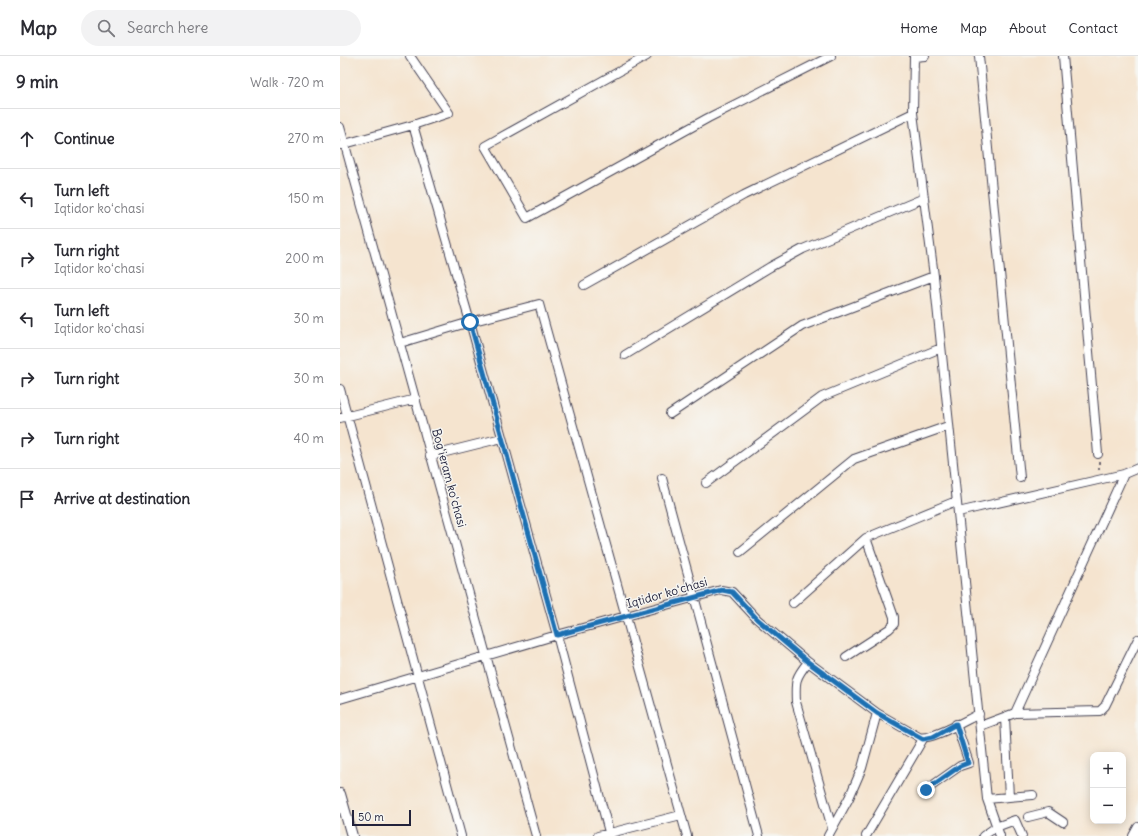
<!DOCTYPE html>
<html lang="en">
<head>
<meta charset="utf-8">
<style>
	:root { --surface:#fff; --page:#f2f2f3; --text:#2b2b33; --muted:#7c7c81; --line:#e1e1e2 }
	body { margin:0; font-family:Delius,sans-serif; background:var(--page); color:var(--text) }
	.controls { position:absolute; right:12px; bottom:12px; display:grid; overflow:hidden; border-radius:8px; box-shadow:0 2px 10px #0003 }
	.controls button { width:36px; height:36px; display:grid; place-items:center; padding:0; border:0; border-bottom:1px solid var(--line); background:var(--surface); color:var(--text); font:20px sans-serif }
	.scale { position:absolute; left:12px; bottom:10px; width:59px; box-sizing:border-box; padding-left:4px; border:2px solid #22223b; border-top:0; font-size:11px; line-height:14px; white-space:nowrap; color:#22223b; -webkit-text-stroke:3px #f6f6f2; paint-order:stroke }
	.stop { position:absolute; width:12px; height:12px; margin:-9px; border:3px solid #1f6fb2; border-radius:50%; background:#fff }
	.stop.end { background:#1f6fb2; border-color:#fff; box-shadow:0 1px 4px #0008 }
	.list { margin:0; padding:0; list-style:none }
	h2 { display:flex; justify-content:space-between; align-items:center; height:52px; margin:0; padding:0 16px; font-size:17px }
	h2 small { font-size:13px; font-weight:400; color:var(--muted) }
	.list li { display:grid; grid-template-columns:26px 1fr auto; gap:12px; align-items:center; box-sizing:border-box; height:60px; padding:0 16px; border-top:1px solid var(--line) }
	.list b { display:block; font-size:15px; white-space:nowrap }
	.list p { margin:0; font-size:13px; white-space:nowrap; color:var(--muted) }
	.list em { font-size:13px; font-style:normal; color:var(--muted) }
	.icon { flex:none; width:22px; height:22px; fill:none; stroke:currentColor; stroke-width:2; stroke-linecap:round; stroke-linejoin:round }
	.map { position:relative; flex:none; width:798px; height:780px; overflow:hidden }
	header { display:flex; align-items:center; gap:24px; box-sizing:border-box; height:56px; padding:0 20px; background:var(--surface); border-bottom:1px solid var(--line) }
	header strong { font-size:19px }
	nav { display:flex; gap:22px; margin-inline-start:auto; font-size:14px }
	.search { width:280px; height:36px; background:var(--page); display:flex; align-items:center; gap:10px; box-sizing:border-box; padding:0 14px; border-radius:22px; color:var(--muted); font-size:15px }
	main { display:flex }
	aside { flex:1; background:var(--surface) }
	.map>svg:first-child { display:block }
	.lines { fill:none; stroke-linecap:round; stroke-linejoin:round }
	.minor-casing { stroke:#423f51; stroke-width:10 }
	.major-casing { stroke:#423f51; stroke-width:12 }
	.path { stroke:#423f51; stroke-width:1.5; stroke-dasharray:3 3; stroke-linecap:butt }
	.minor { stroke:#fff; stroke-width:8 }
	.major { stroke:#fff; stroke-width:10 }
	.route { stroke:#1f6fb2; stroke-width:5 }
	.labels { text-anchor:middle; stroke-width:3; stroke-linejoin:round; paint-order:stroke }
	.street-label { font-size:12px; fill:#22223b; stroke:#f6f6f2 }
</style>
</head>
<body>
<header>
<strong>Map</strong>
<div class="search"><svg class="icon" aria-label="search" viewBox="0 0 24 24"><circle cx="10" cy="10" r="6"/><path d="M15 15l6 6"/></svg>Search here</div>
<nav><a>Home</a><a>Map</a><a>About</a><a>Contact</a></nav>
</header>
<main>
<aside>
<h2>9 min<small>Walk · 720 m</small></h2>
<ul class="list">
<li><svg class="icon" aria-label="ahead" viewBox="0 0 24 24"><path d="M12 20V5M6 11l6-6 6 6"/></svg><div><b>Continue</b></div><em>270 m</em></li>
<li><svg class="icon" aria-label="left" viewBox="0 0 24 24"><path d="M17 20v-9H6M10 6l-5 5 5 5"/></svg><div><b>Turn left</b><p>Iqtidor koʻchasi</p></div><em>150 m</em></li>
<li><svg class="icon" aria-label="right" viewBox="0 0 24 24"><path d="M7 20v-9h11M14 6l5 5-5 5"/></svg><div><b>Turn right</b><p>Iqtidor koʻchasi</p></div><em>200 m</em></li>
<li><svg class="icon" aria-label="left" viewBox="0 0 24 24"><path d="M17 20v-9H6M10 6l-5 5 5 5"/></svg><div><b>Turn left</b><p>Iqtidor koʻchasi</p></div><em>30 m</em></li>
<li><svg class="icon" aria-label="right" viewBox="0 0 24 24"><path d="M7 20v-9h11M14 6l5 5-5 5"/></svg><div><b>Turn right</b></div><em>30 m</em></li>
<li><svg class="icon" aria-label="right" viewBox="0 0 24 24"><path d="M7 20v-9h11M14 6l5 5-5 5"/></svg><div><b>Turn right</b></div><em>40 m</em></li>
<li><svg class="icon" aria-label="arrive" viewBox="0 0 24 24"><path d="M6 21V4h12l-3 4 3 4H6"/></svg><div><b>Arrive at destination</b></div></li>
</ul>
</aside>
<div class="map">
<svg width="798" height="780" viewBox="0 0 798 780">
	<rect width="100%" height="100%" fill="#f6f6f2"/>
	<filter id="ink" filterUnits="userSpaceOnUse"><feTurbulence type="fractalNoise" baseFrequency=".025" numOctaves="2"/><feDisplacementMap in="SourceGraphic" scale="8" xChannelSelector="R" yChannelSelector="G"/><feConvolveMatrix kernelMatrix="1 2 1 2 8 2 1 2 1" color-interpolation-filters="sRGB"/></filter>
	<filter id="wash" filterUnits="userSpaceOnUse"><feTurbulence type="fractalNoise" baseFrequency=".012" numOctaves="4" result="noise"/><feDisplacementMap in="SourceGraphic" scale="16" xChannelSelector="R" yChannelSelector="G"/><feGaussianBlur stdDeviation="0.9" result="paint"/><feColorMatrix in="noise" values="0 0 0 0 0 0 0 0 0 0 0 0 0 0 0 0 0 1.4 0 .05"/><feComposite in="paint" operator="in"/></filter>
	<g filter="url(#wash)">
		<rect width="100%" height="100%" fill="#f5e4cf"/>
	</g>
	<g filter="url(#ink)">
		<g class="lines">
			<g class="minor-casing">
				<path id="minor" d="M 70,0 L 109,57 L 73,69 L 130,266 L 217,579 L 270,780
					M 307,0 L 145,90 L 187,162 L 368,62 L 491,0
					M 574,0 L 573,57 L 594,220 L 647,743 L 660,780
					M 639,0 L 680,422
					M 723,0 L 758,398
					M 574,1 L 585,0
					M 0,71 L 196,780
					M 1,89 L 73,69
					M 244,229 L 404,139 L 573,57
					M 60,287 L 130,266 L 199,248 L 347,780
					M 285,299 L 430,211 L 463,193 L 584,142
					M 0,333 L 121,780
					M 330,358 L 462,270 L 594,220
					M 0,362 L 76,343
					M 90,400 L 162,382
					M 322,422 L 419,780
					M 366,427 L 482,341 L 601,292
					M 618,456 L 784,418 L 798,412
					M 400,496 L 514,403 L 608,370
					M 453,547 L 526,482 L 616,445
					M 506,601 L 549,573 L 554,568 L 554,561 L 526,482
					M 468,606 C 455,622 455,625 456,646 L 492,772
					M 0,643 L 217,579 L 381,534 L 392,536 L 417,563 L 468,606 L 537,657 L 579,681 C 591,685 626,664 639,658
					M 675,657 L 784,418
					M 640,670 L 675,657 L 760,655 L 765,650 L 798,583
					M 586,734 L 620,710 L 629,707 L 616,668
					M 669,741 L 693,739
					M 647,743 L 669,741 L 665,661
					M 688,761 L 708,756 L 723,766
					M 258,780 L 341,759
					M 488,780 L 509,742 L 522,712 L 537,657
					M 526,780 L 583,683
					M 643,780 L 656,771 L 675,764 L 682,780
					M 793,780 L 798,771"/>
			</g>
			<g class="major-casing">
				<path id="major" d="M 0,738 L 12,780"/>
			</g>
			<path class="path" d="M 759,405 L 759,415"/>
			<use href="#minor" class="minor"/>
			<use href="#major" class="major"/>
		</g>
	</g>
	<g class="lines" filter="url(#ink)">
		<path class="route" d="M 130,266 L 217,579 L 382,534 L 392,536 L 417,563 L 468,606 L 537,657 L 583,683 L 593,681 L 616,668 L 628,707 L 620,710 L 586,734"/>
	</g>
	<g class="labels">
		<g class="street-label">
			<text transform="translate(109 422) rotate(75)" y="4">Bogʻieram koʻchasi</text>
			<text transform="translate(327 537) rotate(-16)" y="4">Iqtidor koʻchasi</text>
		</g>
	</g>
</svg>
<div class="controls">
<button>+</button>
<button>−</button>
</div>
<div class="scale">50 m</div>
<div class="stop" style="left:130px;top:266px"></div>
<div class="stop end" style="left:586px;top:734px"></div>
</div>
</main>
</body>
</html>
